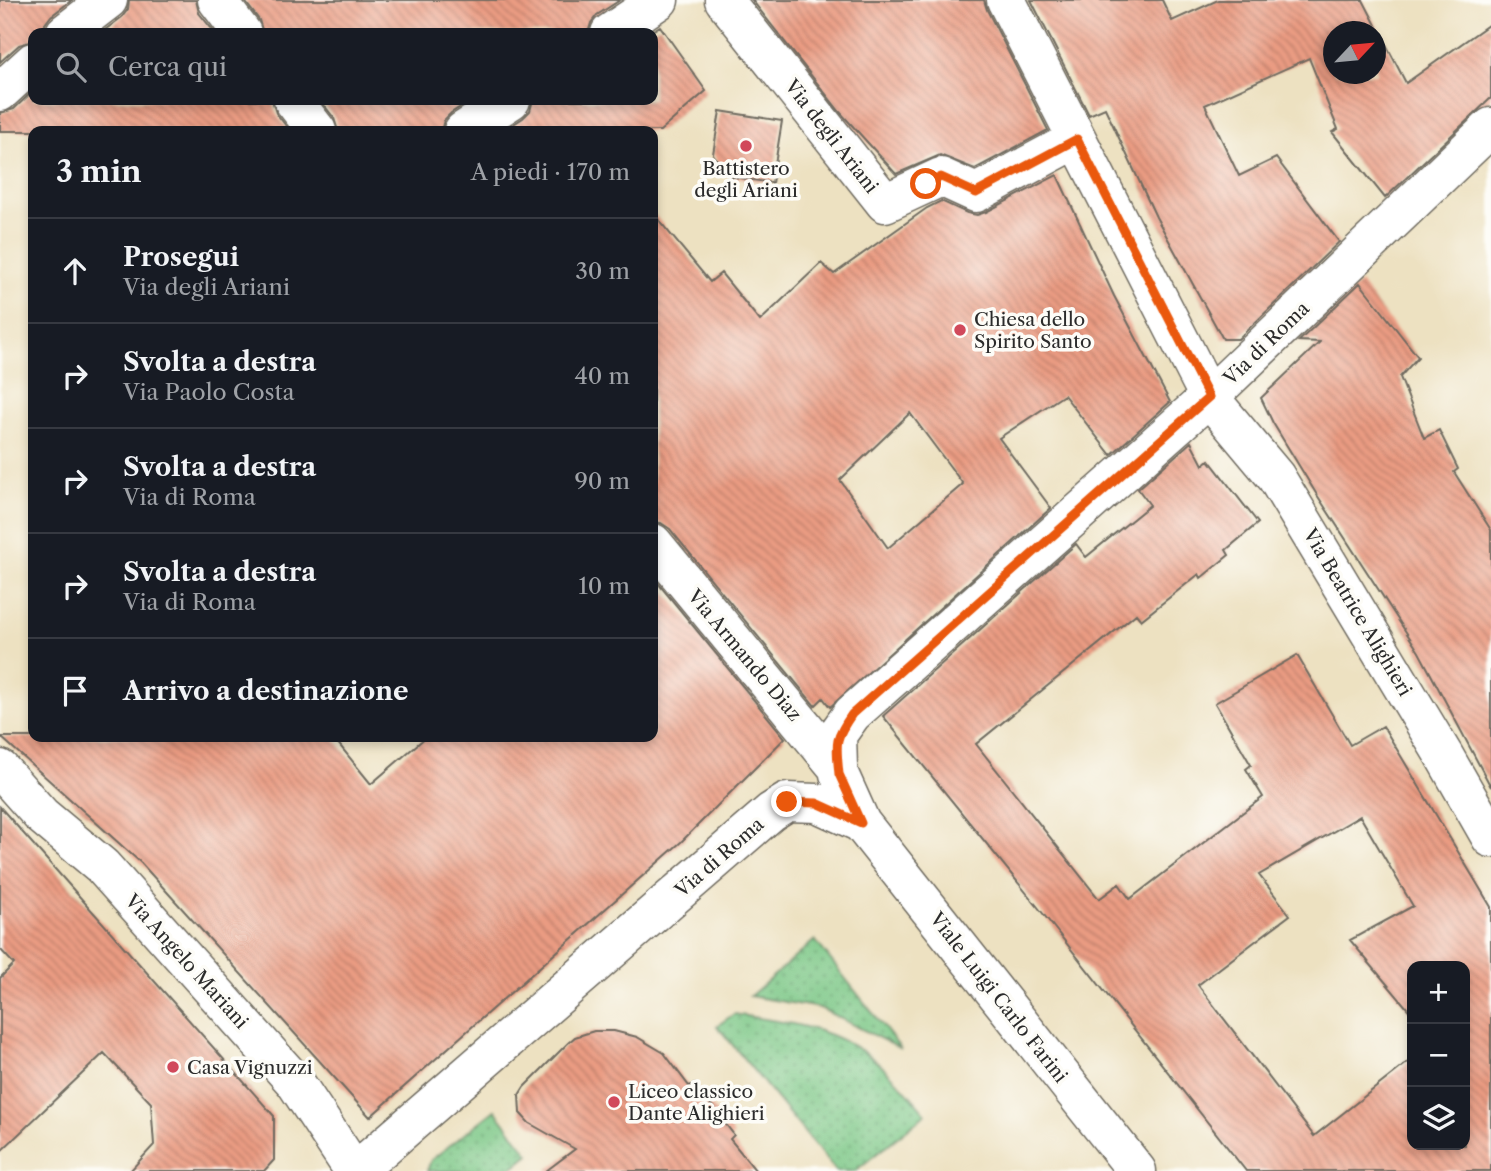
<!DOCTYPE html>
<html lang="it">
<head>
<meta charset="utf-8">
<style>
	:root { --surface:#171b24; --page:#242831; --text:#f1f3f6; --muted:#9ea1a6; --line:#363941 }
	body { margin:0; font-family:"Libre Caslon Text",serif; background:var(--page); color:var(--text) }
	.controls { position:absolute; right:21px; bottom:21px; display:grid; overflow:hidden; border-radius:14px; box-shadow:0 4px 10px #0003 }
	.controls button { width:63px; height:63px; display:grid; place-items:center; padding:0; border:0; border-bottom:2px solid var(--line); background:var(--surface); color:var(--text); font:35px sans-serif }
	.compass { position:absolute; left:1323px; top:21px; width:63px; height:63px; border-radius:50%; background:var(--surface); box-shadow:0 4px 10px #0003; rotate:64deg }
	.stop { position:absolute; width:21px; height:21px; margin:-16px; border:5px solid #ea580c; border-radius:50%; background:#fff }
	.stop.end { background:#ea580c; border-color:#fff; box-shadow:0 2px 7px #0008 }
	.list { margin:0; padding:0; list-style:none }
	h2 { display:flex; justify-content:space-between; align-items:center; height:91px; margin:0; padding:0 28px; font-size:30px }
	h2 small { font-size:23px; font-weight:400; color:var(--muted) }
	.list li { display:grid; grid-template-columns:46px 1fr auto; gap:21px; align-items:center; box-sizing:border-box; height:105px; padding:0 28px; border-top:2px solid var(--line) }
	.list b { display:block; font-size:26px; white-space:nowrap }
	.list p { margin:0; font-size:23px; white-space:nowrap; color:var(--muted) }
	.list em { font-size:23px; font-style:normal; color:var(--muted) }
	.icon { flex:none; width:38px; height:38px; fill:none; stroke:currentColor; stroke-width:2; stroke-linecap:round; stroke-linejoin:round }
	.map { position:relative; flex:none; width:1491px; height:1171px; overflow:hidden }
	.search { position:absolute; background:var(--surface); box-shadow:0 4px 10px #0003; left:28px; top:28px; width:630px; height:77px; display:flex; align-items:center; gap:18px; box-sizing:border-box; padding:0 24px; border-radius:14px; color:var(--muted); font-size:26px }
	.panel { position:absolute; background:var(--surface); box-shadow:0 4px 10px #0003; left:28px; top:126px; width:630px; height:616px; border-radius:14px }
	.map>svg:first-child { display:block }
	.grass { fill:url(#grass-dots); stroke:#537958; stroke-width:2 }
	.building { fill:url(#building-back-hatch); fill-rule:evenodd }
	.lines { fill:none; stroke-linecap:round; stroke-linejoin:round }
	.street-casing { stroke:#6f6b60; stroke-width:41 }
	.street { stroke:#fff; stroke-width:38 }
	.route { stroke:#ea580c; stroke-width:9 }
	.poi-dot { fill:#d1495b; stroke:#fdfcf7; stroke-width:2.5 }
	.labels { text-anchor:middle; stroke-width:7; stroke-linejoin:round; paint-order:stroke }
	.street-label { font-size:19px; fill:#2b2b2b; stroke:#fdfcf7 }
	.poi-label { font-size:19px; fill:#2b2b2b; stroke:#fdfcf7; text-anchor:start }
</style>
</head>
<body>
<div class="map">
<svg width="1491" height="1171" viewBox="0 0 1491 1171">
	<defs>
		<pattern id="grass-dots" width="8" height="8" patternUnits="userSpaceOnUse" patternTransform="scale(1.75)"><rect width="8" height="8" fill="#7bc786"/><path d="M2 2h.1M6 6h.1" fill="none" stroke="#65a26e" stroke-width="1.8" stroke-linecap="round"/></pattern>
		<pattern id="building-back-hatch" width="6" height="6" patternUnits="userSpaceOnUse" patternTransform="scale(1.75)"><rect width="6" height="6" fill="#ea9b82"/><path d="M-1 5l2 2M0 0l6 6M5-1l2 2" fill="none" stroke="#be7f6b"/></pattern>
	</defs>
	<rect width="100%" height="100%" fill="#fdfcf7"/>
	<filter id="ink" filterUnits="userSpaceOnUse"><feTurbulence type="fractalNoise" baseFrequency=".0143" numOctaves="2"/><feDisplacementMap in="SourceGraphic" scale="14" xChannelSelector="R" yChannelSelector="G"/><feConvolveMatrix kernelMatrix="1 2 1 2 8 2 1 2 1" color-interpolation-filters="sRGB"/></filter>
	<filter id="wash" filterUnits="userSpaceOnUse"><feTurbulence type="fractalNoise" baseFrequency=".00686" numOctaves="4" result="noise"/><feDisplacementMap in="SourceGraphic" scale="28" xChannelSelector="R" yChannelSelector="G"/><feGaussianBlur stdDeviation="1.57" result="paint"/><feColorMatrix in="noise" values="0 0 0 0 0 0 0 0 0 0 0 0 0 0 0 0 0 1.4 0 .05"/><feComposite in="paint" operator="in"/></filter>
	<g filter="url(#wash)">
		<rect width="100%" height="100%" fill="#ede1c1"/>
		<path class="grass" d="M 815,940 L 901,1049 L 820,1008 L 750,996 Z
			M 734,1014 C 772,1021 815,1024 850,1044 C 881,1060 904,1088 926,1114 L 855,1171 L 836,1171 L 717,1026 Z
			M 495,1110 L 529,1154 L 508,1171 L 427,1171 L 431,1160 Z"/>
		<g id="blocks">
			<path class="building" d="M 0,0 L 72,0 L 51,16 L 45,24 L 44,33 L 33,33 L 33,41 L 19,45 L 0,62 Z
				M 129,0 L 196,0 L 199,13 L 215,33 L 101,33 L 122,17 L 128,9 Z
				M 244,0 L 620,0 L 597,15 L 591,23 L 588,33 L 263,33 L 259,20 Z
				M 752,0 L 984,0 L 987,10 L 1048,130 L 975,169 L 940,155 L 896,174 L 840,112 Z
				M 1031,0 L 1162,0 L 1172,21 L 1218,0 L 1363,0 L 1406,83 L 1491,23 L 1491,98 L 1385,198 L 1332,132 L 1338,129 L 1309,58 L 1205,105 L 1239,176 L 1276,158 L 1339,242 L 1238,339 L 1223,339 L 1156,217 L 1105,108 L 1089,115 ZM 1334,32 L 1376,32 L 1376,74 L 1334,74 Z
				M 660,26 L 706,91 L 660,131 L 503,131 L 523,118 L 530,111 L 533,100 L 653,100 L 653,33 L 649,33 Z
				M 33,91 L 33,100 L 272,100 L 276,113 L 290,131 L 0,131 L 0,113 L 14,109 Z
				M 320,100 L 471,100 L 451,113 L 444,120 L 441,131 L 338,131 L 334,118 Z
				M 720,111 L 782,121 L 772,183 L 728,176 L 713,154 Z
				M 1057,175 L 1114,296 L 1170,402 L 1111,455 L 1064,395 L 999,438 L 1051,508 L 830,707 L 823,698 L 815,706 L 670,529 L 661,523 L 653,522 L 653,213 L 710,282 L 721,273 L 760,321 L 821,263 L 834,274 L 927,208 L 941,201 L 967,213 L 977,215 L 986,212 ZM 910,413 L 963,484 L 888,548 L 840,480 Z
				M 1360,283 L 1418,357 L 1400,377 L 1424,438 L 1439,430 L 1458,469 L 1454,472 L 1491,530 L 1491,787 L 1419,652 L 1317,495 L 1273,423 L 1261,398 L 1320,342 L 1299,341 Z
				M 1191,442 L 1203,465 L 1209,460 L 1258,523 L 1226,550 L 1229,555 L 1201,578 L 1199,574 L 1141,620 L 1136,614 L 976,744 L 1099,899 L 1119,884 L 1130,899 L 1263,797 L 1246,769 L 1251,765 L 1215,703 L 1297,655 L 1350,745 L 1383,726 L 1491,907 L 1491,1171 L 1246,1171 L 1037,906 L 883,716 L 1076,544 L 1086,557 L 1150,505 L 1138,489 ZM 1360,816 L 1413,906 L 1350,940 L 1412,1014 L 1412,966 L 1465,966 L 1465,1145 L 1412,1145 L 1412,1059 L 1314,1136 L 1198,985 L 1290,915 L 1259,875 Z
				M 653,577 L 785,738 L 681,842 L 370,1117 L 141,863 L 1,737 L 333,737 L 371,784 L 426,737 L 653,737 Z
				M 0,807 L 274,1116 L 274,1160 L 264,1171 L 130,1171 L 154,1145 L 151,1103 L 104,1053 L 0,1152 L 0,978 L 14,964 L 0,949 Z
				M 594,1031 L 614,1031 L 637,1037 L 664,1053 L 689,1086 L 695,1084 L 734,1135 L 730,1139 L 756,1171 L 546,1171 L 575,1149 L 529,1123 L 520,1113 L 519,1095 L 524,1087 L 568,1043 L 575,1037 Z"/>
		</g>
	</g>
	<g filter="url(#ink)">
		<use href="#blocks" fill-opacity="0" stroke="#6f6b60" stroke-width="2"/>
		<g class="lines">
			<g class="street-casing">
				<path id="street" d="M 217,0 L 242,33
					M 724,0 L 885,203 L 941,177 L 976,193 L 1077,139
					M 1006,0 L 1209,397 L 1276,477 L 1443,754 L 1491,838
					M 65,33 L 108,0
					M 610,33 L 659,0
					M 0,92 L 33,62
					M 293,100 L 317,131
					M 463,131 L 511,100
					M 653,543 L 838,768
					M 0,769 L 41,815 L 102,866 L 295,1082 L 354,1171
					M 356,1171 L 771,812 L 787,802 L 817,803 L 861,823
					M 1137,1171 L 861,823 L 839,774 L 838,768 L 837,735 L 852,714 L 1209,397 L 1491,127"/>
			</g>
			<use href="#street" class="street"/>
		</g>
	</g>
	<g class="lines" filter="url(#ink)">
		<path class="route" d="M 787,802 L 817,803 L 861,823 L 839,774 C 836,743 834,740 852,714 L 1209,397 L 1077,139 L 976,193 L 941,177 L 926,184"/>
	</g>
	<g class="poi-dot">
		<circle cx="746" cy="146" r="7"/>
		<circle cx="960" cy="330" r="7"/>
		<circle cx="173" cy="1067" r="7"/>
		<circle cx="614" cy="1102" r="7"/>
	</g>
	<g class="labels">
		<g class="street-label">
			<text transform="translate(832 136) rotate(52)" y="7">Via degli Ariani</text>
			<text transform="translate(1266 343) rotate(-44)" y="7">Via di Roma</text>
			<text transform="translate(1358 612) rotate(59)" y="7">Via Beatrice Alighieri</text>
			<text transform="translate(745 655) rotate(50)" y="7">Via Armando Diaz</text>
			<text transform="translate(719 857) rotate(-41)" y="7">Via di Roma</text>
			<text transform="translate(187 961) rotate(48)" y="7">Via Angelo Mariani</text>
			<text transform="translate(999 997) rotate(52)" y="7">Viale Luigi Carlo Farini</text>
		</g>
		<g class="poi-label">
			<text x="746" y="175" text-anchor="middle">Battistero<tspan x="746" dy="22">degli Ariani</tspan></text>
			<text x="974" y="326">Chiesa dello<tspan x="974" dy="22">Spirito Santo</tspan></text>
			<text x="187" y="1074">Casa Vignuzzi</text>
			<text x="628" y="1098">Liceo classico<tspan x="628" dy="22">Dante Alighieri</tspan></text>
		</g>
	</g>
</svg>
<div class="controls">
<button>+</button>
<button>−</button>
<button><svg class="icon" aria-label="layers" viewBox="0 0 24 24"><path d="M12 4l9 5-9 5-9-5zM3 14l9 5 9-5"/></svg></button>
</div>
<svg class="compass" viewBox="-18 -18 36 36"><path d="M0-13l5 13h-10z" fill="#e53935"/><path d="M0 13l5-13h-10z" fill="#9ea1a6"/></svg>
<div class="stop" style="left:926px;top:184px"></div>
<div class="stop end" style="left:787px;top:802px"></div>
<div class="search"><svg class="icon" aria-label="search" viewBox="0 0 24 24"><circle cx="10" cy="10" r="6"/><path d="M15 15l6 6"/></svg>Cerca qui</div>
<section class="panel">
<h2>3 min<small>A piedi · 170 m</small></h2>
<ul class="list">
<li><svg class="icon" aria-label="ahead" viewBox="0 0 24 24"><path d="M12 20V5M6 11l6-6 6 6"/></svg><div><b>Prosegui</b><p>Via degli Ariani</p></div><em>30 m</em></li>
<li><svg class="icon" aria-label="right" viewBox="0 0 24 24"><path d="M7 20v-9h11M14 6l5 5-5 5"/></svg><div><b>Svolta a destra</b><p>Via Paolo Costa</p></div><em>40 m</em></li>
<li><svg class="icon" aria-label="right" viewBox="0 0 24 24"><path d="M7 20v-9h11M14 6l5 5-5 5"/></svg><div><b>Svolta a destra</b><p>Via di Roma</p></div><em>90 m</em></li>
<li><svg class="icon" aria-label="right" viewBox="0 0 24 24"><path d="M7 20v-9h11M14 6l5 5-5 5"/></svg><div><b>Svolta a destra</b><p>Via di Roma</p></div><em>10 m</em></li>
<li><svg class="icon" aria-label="arrive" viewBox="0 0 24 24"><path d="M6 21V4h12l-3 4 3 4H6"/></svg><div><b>Arrivo a destinazione</b></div></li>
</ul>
</section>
</div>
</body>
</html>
